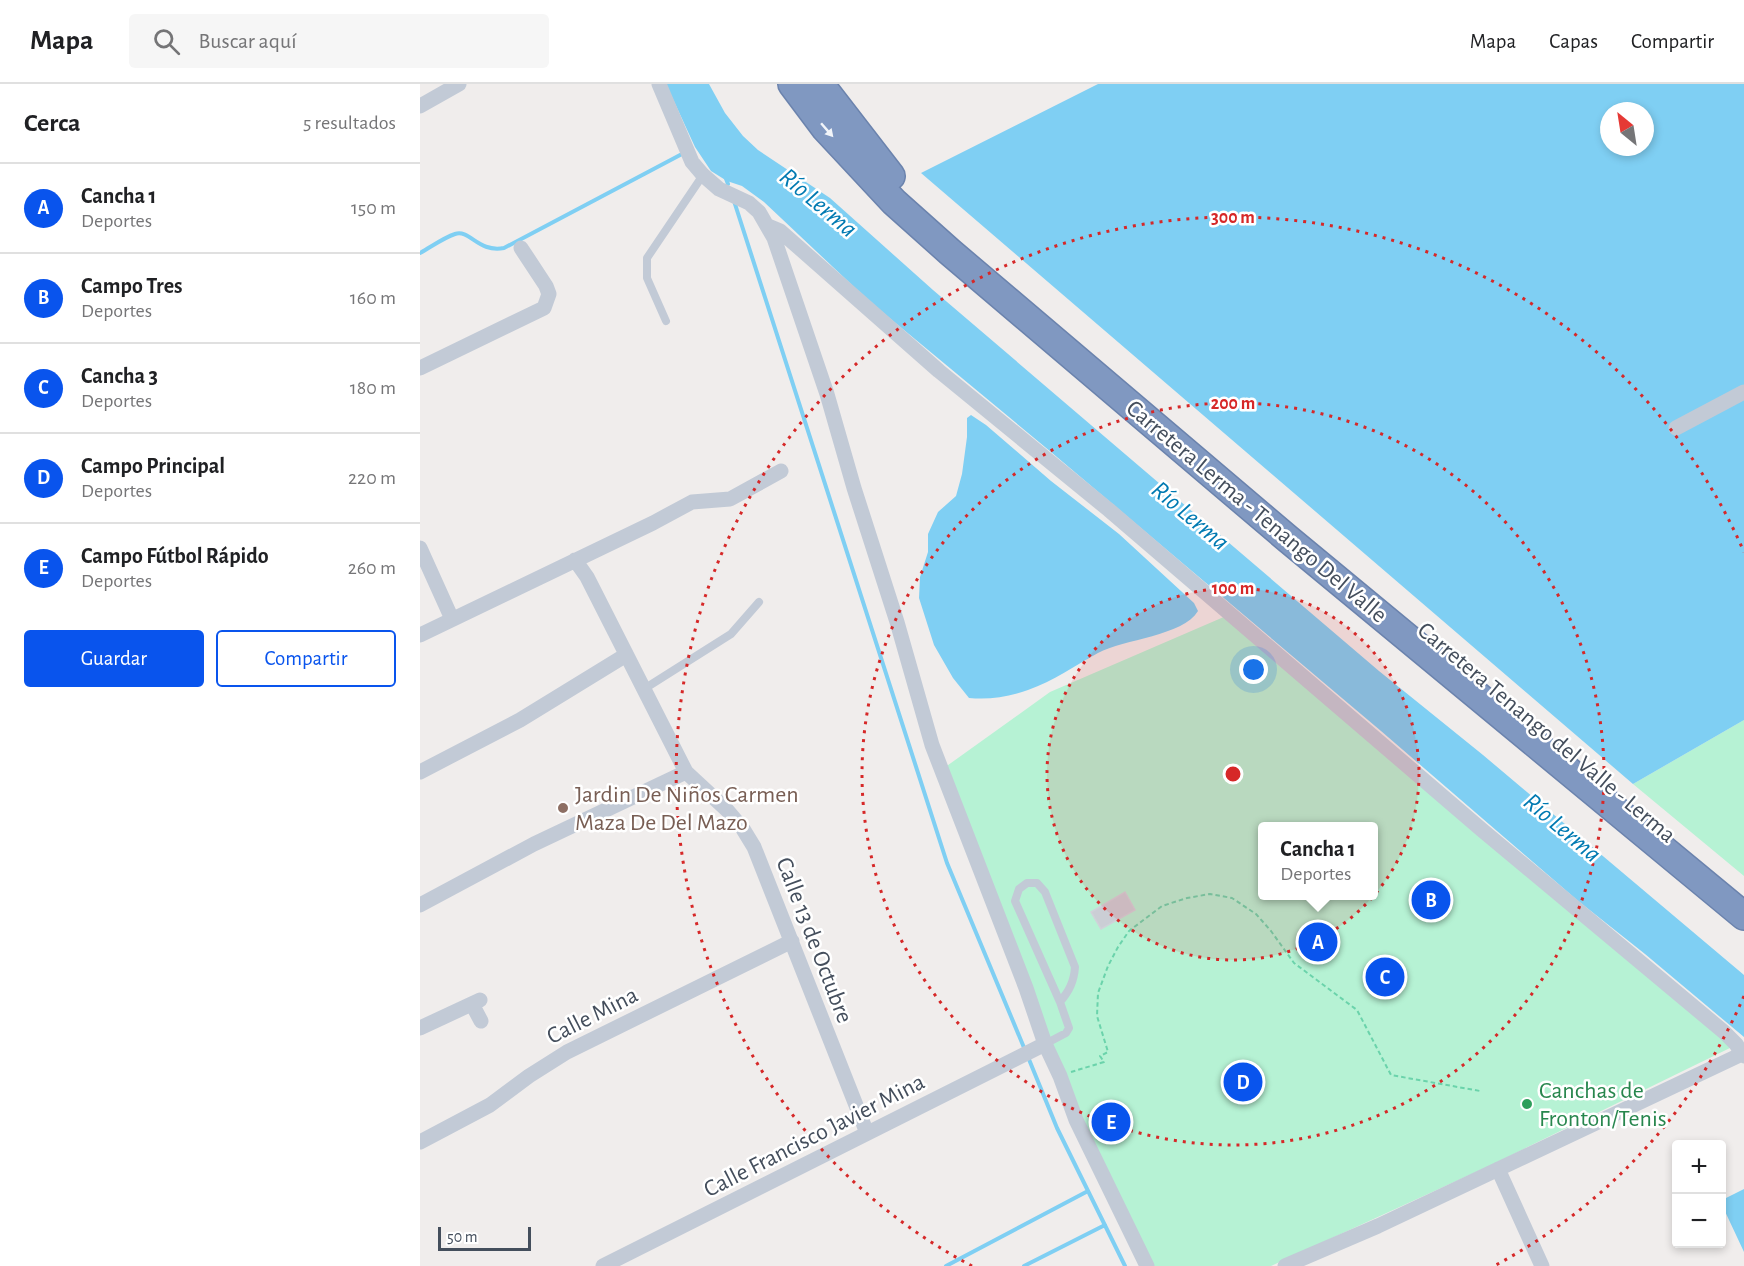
<!DOCTYPE html>
<html lang="es">
<head>
<meta charset="utf-8">
<style>
	:root { --surface:#fff; --page:#f6f6f6; --text:#202124; --muted:#757577; --line:#e0e0e0; --accent:#0954ed }
	body { margin:0; font-family:"Alegreya Sans",sans-serif; background:var(--page); color:var(--text) }
	.controls { position:absolute; right:18px; bottom:18px; display:grid; overflow:hidden; border-radius:6px; box-shadow:0 3px 9px #0003 }
	.controls button { width:54px; height:54px; display:grid; place-items:center; padding:0; border:0; border-bottom:2px solid var(--line); background:var(--surface); color:var(--text); font:30px sans-serif }
	.compass { position:absolute; left:1180px; top:18px; width:54px; height:54px; border-radius:50%; background:var(--surface); box-shadow:0 3px 9px #0003; rotate:330deg }
	.scale { position:absolute; left:18px; bottom:15px; width:93px; box-sizing:border-box; padding-left:6px; border:3px solid #444e5c; border-top:0; font-size:16px; line-height:21px; white-space:nowrap; color:#444e5c; -webkit-text-stroke:4px #fff; paint-order:stroke }
	.you { position:absolute; left:834px; top:586px; width:21px; height:21px; margin:-15px; border:4px solid #fff; border-radius:50%; background:#1a73e8; box-shadow:0 0 0 9px #1a73e833 }
	.badge { display:grid; place-items:center; width:39px; height:39px; border-radius:50%; background:var(--accent); color:#fff; font-size:20px; font-weight:700 }
	.pin { position:absolute; translate:-50% -50%; border:3px solid #fff; box-shadow:0 2px 6px #0006 }
	.popup { position:absolute; left:838px; top:738px; width:120px; height:78px; box-sizing:border-box; display:grid; place-content:center; border-radius:6px; background:var(--surface); filter:drop-shadow(0 2px 4px #0005); font-size:20px; white-space:nowrap; color:var(--muted) }
	.popup b { font-size:22px; color:var(--text) }
	.popup::after { content:''; position:absolute; left:50%; top:100%; margin-left:-12px; border:12px solid transparent; border-top-color:var(--surface) }
	.list { margin:0; padding:0; list-style:none }
	h2 { display:flex; justify-content:space-between; align-items:center; height:78px; margin:0; padding:0 24px; font-size:26px }
	h2 small { font-size:20px; font-weight:400; color:var(--muted) }
	.list li { display:grid; grid-template-columns:39px 1fr auto; gap:18px; align-items:center; box-sizing:border-box; height:90px; padding:0 24px; border-top:2px solid var(--line) }
	.list b { display:block; font-size:22px; white-space:nowrap }
	.list p { margin:0; font-size:20px; white-space:nowrap; color:var(--muted) }
	.list em { font-size:20px; font-style:normal; color:var(--muted) }
	.actions { display:flex; gap:12px; padding:18px 24px }
	.actions a { flex:1; padding:14px 0; border:2px solid var(--accent); border-radius:6px; text-align:center; font-size:21px; color:var(--accent) }
	.actions .main { background:var(--accent); color:#fff }
	.icon { flex:none; width:33px; height:33px; fill:none; stroke:currentColor; stroke-width:2; stroke-linecap:round; stroke-linejoin:round }
	.map { position:relative; flex:none; width:1324px; height:1182px; overflow:hidden }
	header { display:flex; align-items:center; gap:36px; box-sizing:border-box; height:84px; padding:0 30px; background:var(--surface); border-bottom:2px solid var(--line) }
	header strong { font-size:28px }
	nav { display:flex; gap:33px; margin-inline-start:auto; font-size:21px }
	.search { width:420px; height:54px; background:var(--page); display:flex; align-items:center; gap:15px; box-sizing:border-box; padding:0 21px; border-radius:6px; color:var(--muted); font-size:22px }
	main { display:flex }
	aside { flex:1; background:var(--surface) }
	.map>svg:first-child { display:block }
	.green { fill:#b6f2d4; fill-rule:evenodd }
	.water { fill:#7fcff3; fill-rule:evenodd }
	.lines { fill:none; stroke-linecap:round; stroke-linejoin:round }
	.stream { stroke:#7fcff3; stroke-width:4 }
	.building { fill:#cbced5; stroke:#d0d2d9; stroke-width:1.5 }
	.highway-casing { stroke:#6b83ad; stroke-width:30 }
	.path { stroke:#6bd3ab; stroke-width:2; stroke-dasharray:4.5 3; stroke-linecap:butt }
	.lane { stroke:#c2cad6; stroke-width:8 }
	.street { stroke:#c2cad6; stroke-width:15 }
	.highway { stroke:#8098c1; stroke-width:27 }
	.oneway { fill:#f2f5f9 }
	.ring { fill:none; stroke:#d62828; stroke-width:3; stroke-dasharray:3 6 }
	.education-dot { fill:#8d6e63; stroke:#fff; stroke-width:2 }
	.leisure-dot { fill:#2e9e5b; stroke:#fff; stroke-width:2 }
	.labels { text-anchor:middle; stroke-width:5; stroke-linejoin:round; paint-order:stroke }
	.street-label { font-size:24px; fill:#444e5c; stroke:#fff }
	.education-label { font-size:24px; fill:#785e54; stroke:#fff; text-anchor:start }
	.leisure-label { font-size:24px; fill:#27864d; stroke:#fff; text-anchor:start }
	.water-label { font-size:26px; font-style:italic; fill:#007ab2; stroke:#fff }
	.centre { fill:#d62828; stroke:#fff; stroke-width:3 }
	.ring-label { font-size:18px; text-anchor:middle; font-weight:bold; fill:#d62828; stroke:#fff; stroke-width:5; stroke-linejoin:round; paint-order:stroke }
</style>
</head>
<body>
<header>
<strong>Mapa</strong>
<div class="search"><svg class="icon" aria-label="search" viewBox="0 0 24 24"><circle cx="10" cy="10" r="6"/><path d="M15 15l6 6"/></svg>Buscar aquí</div>
<nav><a>Mapa</a><a>Capas</a><a>Compartir</a></nav>
</header>
<main>
<aside>
<h2>Cerca<small>5 resultados</small></h2>
<ul class="list">
<li><span class="badge">A</span><div><b>Cancha 1</b><p>Deportes</p></div><em>150 m</em></li>
<li><span class="badge">B</span><div><b>Campo Tres</b><p>Deportes</p></div><em>160 m</em></li>
<li><span class="badge">C</span><div><b>Cancha 3</b><p>Deportes</p></div><em>180 m</em></li>
<li><span class="badge">D</span><div><b>Campo Principal</b><p>Deportes</p></div><em>220 m</em></li>
<li><span class="badge">E</span><div><b>Campo Fútbol Rápido</b><p>Deportes</p></div><em>260 m</em></li>
</ul>
<div class="actions"><a class="main">Guardar</a><a>Compartir</a></div>
</aside>
<div class="map">
<svg width="1324" height="1182" viewBox="0 0 1324 1182">
	<rect width="100%" height="100%" fill="#f0edec"/>
	<path class="green" d="M 806,532 L 1312,963 L 1069,1082 L 851,1182 L 732,1182 L 652,1014 L 524,684 L 630,608 ZM 842,742 L 954,742 L 954,812 L 842,812 Z
		M 1324,636 L 1324,792 L 1213,700 Z"/>
	<path class="water" d="M 246,0 L 289,0 L 305,29 L 323,52 L 338,66 L 410,114 L 513,206 L 959,587 L 1063,671 L 1324,891 L 1324,953 L 1225,870 L 1157,816 L 961,647 L 631,368 L 449,217 L 344,118 L 322,102 L 307,97 L 291,87 L 275,63 Z
		M 678,0 L 1324,0 L 1324,636 L 1213,700 L 501,89 ZM 1189,27 L 1225,27 L 1225,63 L 1189,63 Z
		M 551,331 L 566,341 L 631,397 L 699,450 L 774,519 L 778,527 C 763,552 704,555 678,569 C 654,582 634,597 608,606 C 588,613 569,616 549,614 L 533,594 L 514,561 L 499,514 L 500,493 L 508,468 L 508,450 L 518,428 L 536,412 L 542,390 L 547,353 L 547,334 Z
		M 1324,1105 L 1324,1168 L 1302,1121 L 1302,1116 Z"/>
	<g class="lines">
		<path class="stream" d="M 305,92 L 308,100
			M 314,117 L 527,779 L 605,966
			M 0,169 C 11,163 23,154 35,150 C 50,145 58,169 84,164 L 262,70
			M 608,973 L 637,1044 L 705,1182
			M 526,1182 L 668,1107
			M 604,1182 L 685,1141"/>
	</g>
	<path class="building" d="M 705,808 L 715,826 L 681,845 L 671,828 Z"/>
	<g class="lines">
		<g class="highway-casing">
			<path id="highway" d="M 372,0 L 405,44 L 474,118 L 530,168 L 868,455 L 1324,832
				M 400,0 L 471,92"/>
		</g>
		<path class="path" d="M 651,988 L 684,978 L 680,972 L 688,968 L 677,932 L 678,909 L 688,882 L 698,863 L 709,847 L 742,822 L 767,814 L 790,810 L 812,814 L 836,830 L 851,847 L 874,879 L 937,926 L 971,991 L 1060,1007"/>
		<path class="lane" d="M 246,237 L 227,194 L 227,174 L 283,91
			M 224,605 L 311,550 L 339,518
			M 607,799 L 617,799 L 625,808 L 655,883 C 654,898 649,907 640,918 L 595,817 L 599,805 Z
			M 625,960 L 646,949 L 649,944 L 640,918"/>
		<path class="street" d="M 239,0 L 272,78 L 283,91 L 299,105 L 329,119 L 339,128 L 354,154 L 407,310 L 434,404 L 477,538 L 512,661 L 606,904 L 625,960 L 640,992 L 656,1036 L 727,1182
			M 0,22 L 39,0
			M 348,142 L 360,147 L 519,287 L 689,426 L 1062,746 L 1304,948 L 1316,960 L 1324,972
			M 0,284 L 124,224 L 129,210 L 126,202 L 101,164
			M 1256,344 L 1324,308
			M 0,464 L 32,535
			M 155,476 L 167,493 L 266,688 L 307,726 L 323,745 L 334,763 L 447,1049
			M 0,551 L 233,439 L 272,418 L 310,415 L 361,387
			M 0,688 L 100,636 L 206,571
			M 0,821 L 114,760 L 266,688
			M 52,920 L 61,937
			M 0,944 L 60,916
			M 0,1058 L 70,1021 L 109,992 L 147,968 L 372,857
			M 1078,1085 L 1122,1182
			M 183,1182 L 625,960
			M 865,1182 L 958,1142 L 1322,970"/>
		<use href="#highway" class="highway"/>
	</g>
	<defs><path id="oneway-solid" d="M-6-.8H1V-3.2L6.5 0L1 3.2V.8H-6Z" transform="scale(1.5)"/></defs>
	<use class="oneway" href="#oneway-solid" transform="translate(407 46) rotate(49)"/>
	<circle cx="813" cy="690" r="186" fill="#d62828" fill-opacity=".12"/>
	<g class="ring">
		<circle cx="813" cy="690" r="186"/>
		<circle cx="813" cy="690" r="371"/>
		<path d="M1324 912A557 557 0 0 1 1074 1182M552 1182A557 557 0 1 1 1324 468"/>
	</g>
	<circle class="education-dot" cx="143" cy="724" r="6"/>
	<circle class="leisure-dot" cx="1107" cy="1020" r="6"/>
	<g class="labels">
		<g class="street-label">
			<text transform="translate(837 427) rotate(40)" y="8">Carretera Lerma - Tenango Del Valle</text>
			<text transform="translate(1127 648) rotate(40)" y="8">Carretera Tenango del Valle - Lerma</text>
			<text transform="translate(395 856) rotate(69)" y="8">Calle 13 de Octubre</text>
			<text transform="translate(172 931) rotate(-27)" y="8">Calle Mina</text>
			<text transform="translate(394 1051) rotate(-27)" y="8">Calle Francisco Javier Mina</text>
		</g>
		<g class="education-label">
			<text x="155" y="718">Jardin De Niños Carmen<tspan x="155" dy="28">Maza De Del Mazo</tspan></text>
		</g>
		<g class="leisure-label">
			<text x="1119" y="1014">Canchas de<tspan x="1119" dy="28">Fronton/Tenis</tspan></text>
		</g>
		<g class="water-label">
			<text transform="translate(399 118) rotate(40)" y="9">Río Lerma</text>
			<text transform="translate(771 431) rotate(40)" y="9">Río Lerma</text>
			<text transform="translate(1143 743) rotate(40)" y="9">Río Lerma</text>
		</g>
	</g>
	<circle cx="813" cy="690" r="9" class="centre"/>
	<g class="ring-label">
		<text x="813" y="139">300 m</text>
		<text x="813" y="325">200 m</text>
		<text x="813" y="510">100 m</text>
	</g>
</svg>
<div class="controls">
<button>+</button>
<button>−</button>
</div>
<svg class="compass" viewBox="-18 -18 36 36"><path d="M0-13l5 13h-10z" fill="#e53935"/><path d="M0 13l5-13h-10z" fill="#757577"/></svg>
<div class="scale">50 m</div>
<div class="you"></div>
<div class="pin badge" style="left:898px;top:858px">A</div>
<div class="popup"><b>Cancha 1</b>Deportes</div>
<div class="pin badge" style="left:1011px;top:816px">B</div>
<div class="pin badge" style="left:965px;top:893px">C</div>
<div class="pin badge" style="left:823px;top:998px">D</div>
<div class="pin badge" style="left:691px;top:1038px">E</div>
</div>
</main>
</body>
</html>
